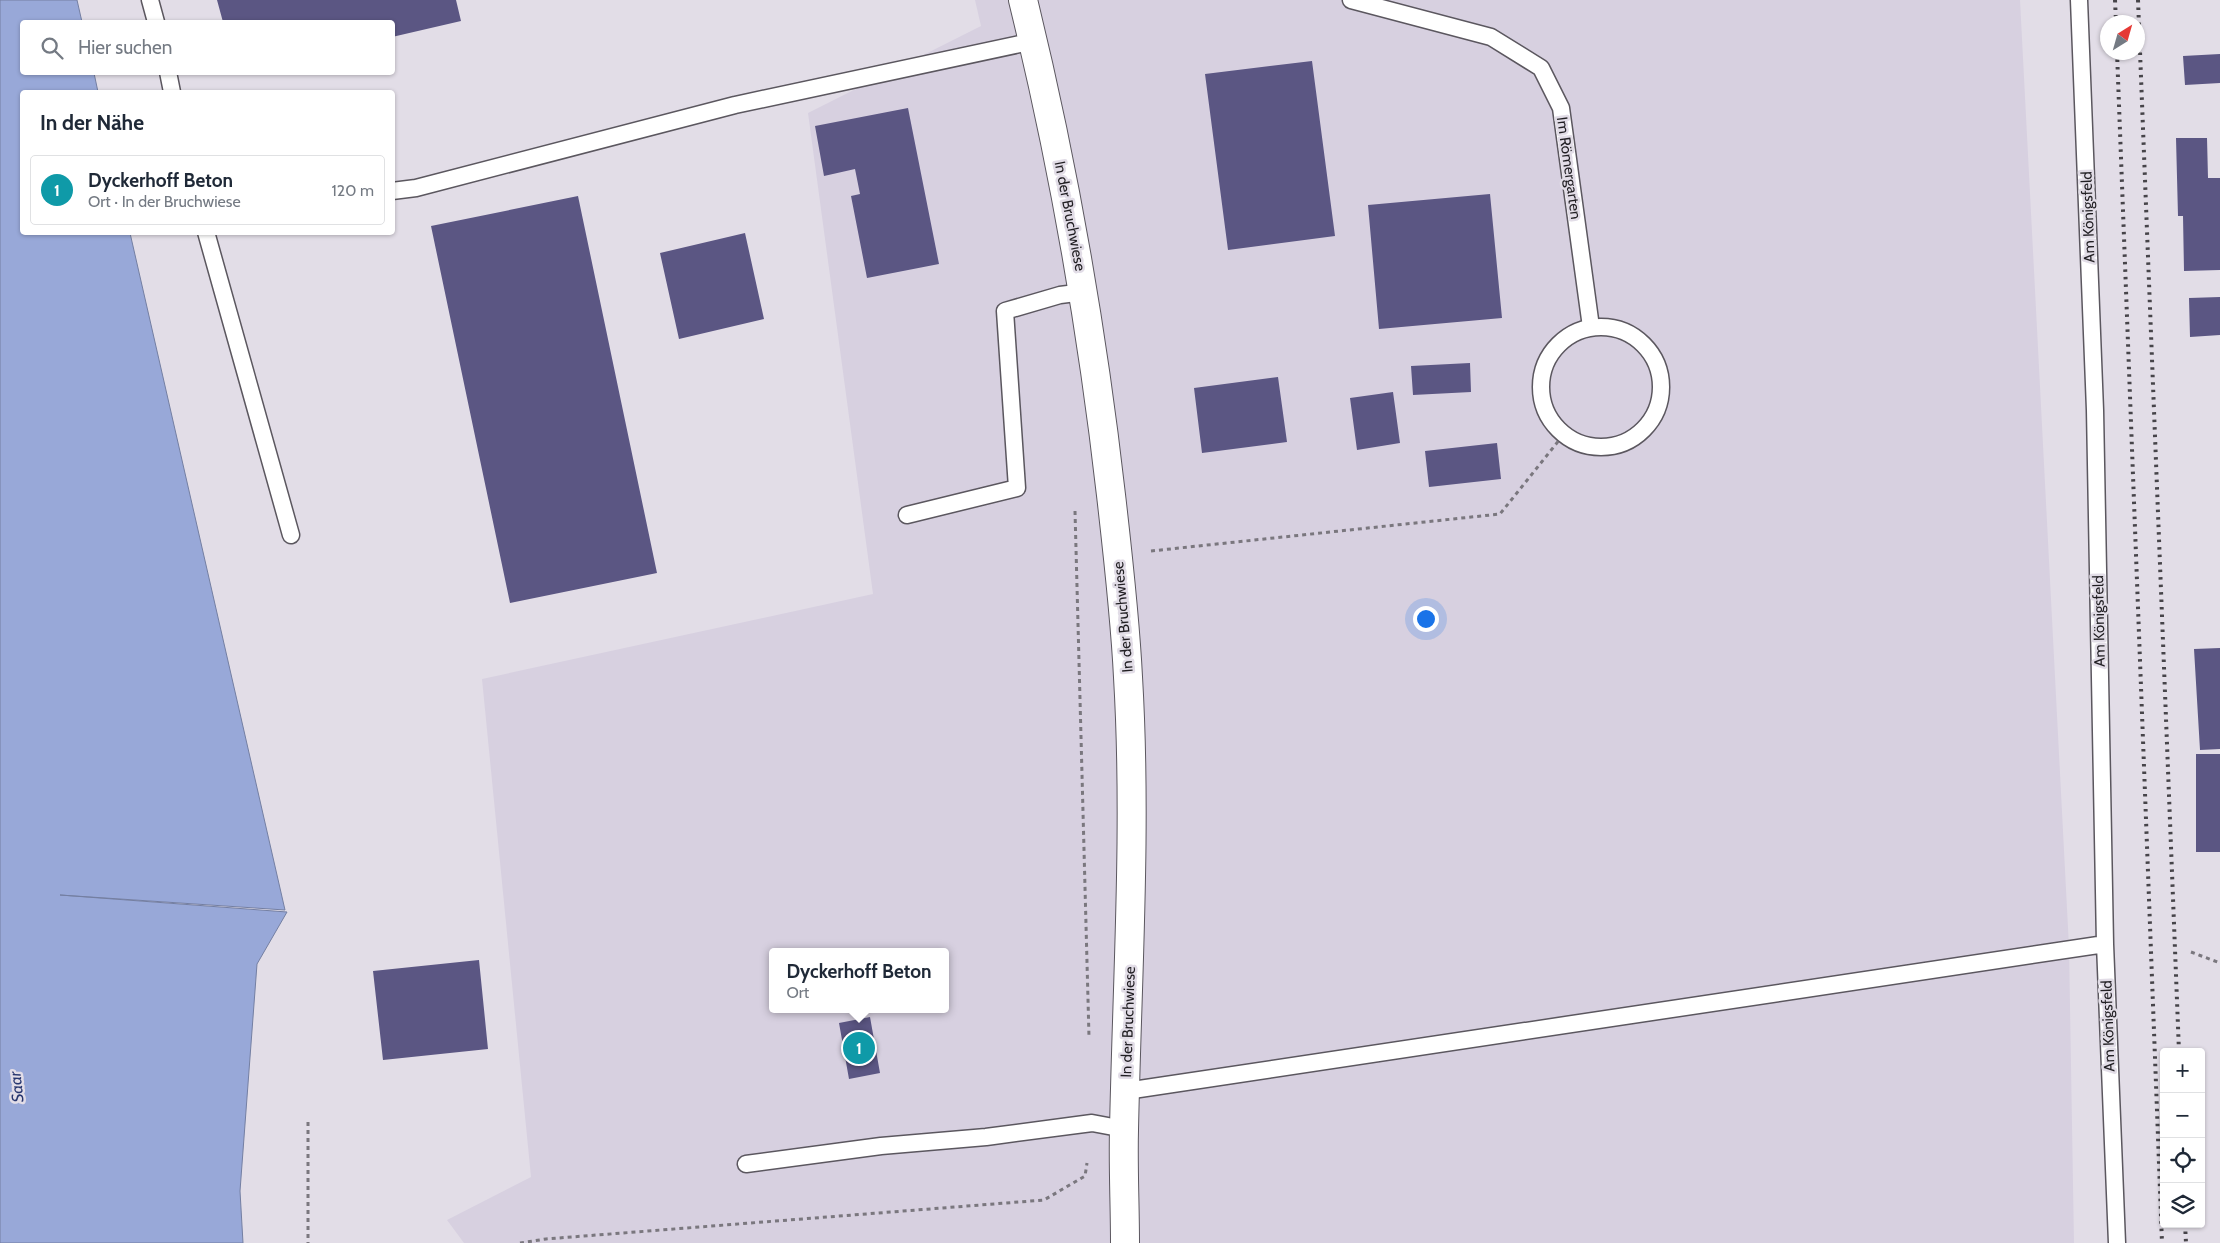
<!DOCTYPE html>
<html lang="de">
<head>
<meta charset="utf-8">
<style>
	:root { --surface:#fff; --page:#f6f6f7; --text:#1f2937; --muted:#747a83; --line:#e0e1e3; --accent:#1a73e8 }
	body { margin:0; font-family:Cabin,sans-serif; background:var(--page); color:var(--text) }
	.controls { position:absolute; right:15px; bottom:15px; display:grid; overflow:hidden; border-radius:5px; box-shadow:0 1px 4px #0004 }
	.controls button { width:45px; height:45px; display:grid; place-items:center; padding:0; border:0; border-bottom:1px solid var(--line); background:var(--surface); color:var(--text); font:25px sans-serif }
	.compass { position:absolute; left:2100px; top:15px; width:45px; height:45px; border-radius:50%; background:var(--surface); box-shadow:0 1px 4px #0004; rotate:37deg }
	.you { position:absolute; left:1425px; top:618px; width:18px; height:18px; margin:-12px; border:4px solid #fff; border-radius:50%; background:#1a73e8; box-shadow:0 0 0 8px #1a73e833 }
	.badge { display:grid; place-items:center; width:32px; height:32px; border-radius:50%; background:var(--accent); color:#fff; font-size:16px; font-weight:700 }
	.pin { position:absolute; translate:-50% -50%; border:2px solid #fff; box-shadow:0 1px 5px #0006 }
	.popup { position:absolute; left:769px; top:948px; width:180px; height:65px; box-sizing:border-box; display:grid; place-content:center; border-radius:5px; background:var(--surface); filter:drop-shadow(0 1px 4px #0005); font-size:16px; white-space:nowrap; color:var(--muted) }
	.popup b { font-size:19px; color:var(--text) }
	.popup::after { content:''; position:absolute; left:50%; top:100%; margin-left:-10px; border:10px solid transparent; border-top-color:var(--surface) }
	.list { margin:0; padding:0; list-style:none }
	h2 { display:flex; justify-content:space-between; align-items:center; height:65px; margin:0; padding:0 20px; font-size:21px }
	h2 small { font-size:16px; font-weight:400; color:var(--muted) }
	.list li { display:grid; grid-template-columns:32px 1fr auto; gap:15px; align-items:center; box-sizing:border-box; height:70px; margin:0 10px 10px; padding:0 10px; border:1px solid var(--line); border-radius:5px }
	.list b { display:block; font-size:19px; white-space:nowrap }
	.list p { margin:0; font-size:16px; white-space:nowrap; color:var(--muted) }
	.list em { font-size:16px; font-style:normal; color:var(--muted) }
	.icon { flex:none; width:28px; height:28px; fill:none; stroke:currentColor; stroke-width:2; stroke-linecap:round; stroke-linejoin:round }
	.map { position:relative; flex:none; width:2220px; height:1243px; overflow:hidden }
	.search { position:absolute; background:var(--surface); box-shadow:0 1px 4px #0004; left:20px; top:20px; width:375px; height:55px; display:flex; align-items:center; gap:12px; box-sizing:border-box; padding:0 18px; border-radius:5px; color:var(--muted); font-size:19px }
	.panel { position:absolute; background:var(--surface); box-shadow:0 1px 4px #0004; left:20px; top:90px; width:375px; height:145px; border-radius:5px }
	.map>svg:first-child { display:block }
	.built { fill:#d7d0e0; fill-rule:evenodd }
	.water { fill:#98a8d8; stroke:#747fa2 }
	.building { fill:#5b5683 }
	.lines { fill:none; stroke-linecap:round; stroke-linejoin:round }
	.service-casing { stroke:#5b575f; stroke-width:19 }
	.minor-casing { stroke:#5b575f; stroke-width:30 }
	.path { stroke:#7a777e; stroke-width:3; stroke-dasharray:4 4; stroke-linecap:butt }
	.service { stroke:#fff; stroke-width:16 }
	.minor { stroke:#fff; stroke-width:28 }
	.rail { stroke:#464449; stroke-width:4; stroke-dasharray:2.5 5; stroke-linecap:butt }
	.labels { text-anchor:middle; stroke-width:5; stroke-linejoin:round; paint-order:stroke }
	.street-label { font-size:15px; fill:#211f23; stroke:#e2dde7 }
	.water-label { font-size:16px; font-style:italic; fill:#27366f; stroke:#e2dde7 }
</style>
</head>
<body>
<div class="map">
<svg width="2220" height="1243" viewBox="0 0 2220 1243">
	<rect width="100%" height="100%" fill="#e2dde7"/>
	<path class="built" d="M 975,0 L 2020,0 L 2069,947 L 2074,1243 L 464,1243 L 447,1220 L 531,1177 L 482,679 L 873,594 L 808,113 L 981,26 ZM 773,952 L 945,952 L 945,1009 L 773,1009 Z"/>
	<path class="water" d="M 0,0 L 77,0 L 82,22 L 22,22 L 22,72 L 94,73 L 98,92 L 22,92 L 22,232 L 130,233 L 285,910 L 60,895 L 287,912 L 257,964 L 240,1191 L 243,1243 L 0,1243 Z"/>
	<path class="building" d="M 217,0 L 456,0 L 461,21 L 392,37 L 392,22 L 223,22 Z
		M 2220,54 L 2220,83 L 2185,85 L 2183,56 Z
		M 1312,61 L 1335,236 L 1228,250 L 1205,74 Z
		M 908,108 L 939,264 L 867,278 L 851,196 L 860,194 L 855,169 L 824,176 L 815,126 Z
		M 2176,138 L 2207,138 L 2208,178 L 2220,178 L 2220,270 L 2184,271 L 2183,216 L 2178,216 Z
		M 1490,194 L 1502,318 L 1379,329 L 1368,205 Z
		M 578,196 L 657,573 L 510,603 L 431,226 Z
		M 745,233 L 764,319 L 679,339 L 660,253 Z
		M 2220,297 L 2220,335 L 2190,337 L 2189,298 Z
		M 1470,363 L 1471,392 L 1413,395 L 1411,366 Z
		M 1278,377 L 1287,442 L 1202,453 L 1194,388 Z
		M 1393,392 L 1400,443 L 1357,450 L 1350,398 Z
		M 1497,443 L 1501,479 L 1429,487 L 1425,451 Z
		M 2220,648 L 2220,749 L 2200,750 L 2194,649 Z
		M 2196,754 L 2220,754 L 2220,852 L 2196,852 Z
		M 479,960 L 488,1049 L 383,1060 L 373,971 Z
		M 870,1017 L 880,1073 L 849,1079 L 839,1023 Z"/>
	<g class="lines">
		<g class="service-casing">
			<path id="service" d="M 150,0 L 156,22
				M 1351,0 L 1491,37 L 1541,68 L 1561,108 L 1591,327
				M 2079,0 L 2095,410 L 2105,944 L 2117,1243
				M 168,72 L 172,92
				M 392,191 L 416,188 L 735,105 L 1034,41
				M 206,232 L 291,535
				M1541 387a60 60 0 1 1 120 0a60 60 0 1 1-120 0Z
				M 907,515 L 1017,488 L 1005,311 L 1060,295 L 1084,292
				M 1126,1091 L 2105,944
				M 746,1164 L 881,1146 L 986,1137 L 1092,1123 L 1124,1129"/>
		</g>
		<g class="minor-casing">
			<path id="minor" d="M 1023,0 C 1063,163 1092,328 1111,495 C 1118,556 1125,616 1128,677 C 1137,828 1127,979 1124,1130 C 1123,1167 1125,1205 1125,1243"/>
		</g>
		<path class="path" d="M 1075,511 L 1089,1037
			M 1151,551 L 1500,514 L 1564,434
			M 2191,952 L 2220,963
			M 308,1122 L 308,1243
			M 520,1243 L 546,1239 L 1044,1200 L 1085,1176 L 1087,1163"/>
		<use href="#service" class="service"/>
		<use href="#minor" class="minor"/>
		<path class="rail" d="M 2115,0 L 2116,22
			M 2138,0 L 2179,1052
			M 2117,52 L 2162,1243
			M 2185,1224 L 2186,1243"/>
	</g>
	<g class="labels">
		<g class="street-label">
			<text transform="translate(1569 168) rotate(82)" y="5">Im Römergarten</text>
			<text transform="translate(1070 216) rotate(79)" y="5">In der Bruchwiese</text>
			<text transform="translate(2088 217) rotate(-92)" y="5">Am Königsfeld</text>
			<text transform="translate(1123 617) rotate(-95)" y="5">In der Bruchwiese</text>
			<text transform="translate(2099 621) rotate(-91)" y="5">Am Königsfeld</text>
			<text transform="translate(1128 1022) rotate(-88)" y="5">In der Bruchwiese</text>
			<text transform="translate(2108 1026) rotate(-92)" y="5">Am Königsfeld</text>
		</g>
		<g class="water-label">
			<text transform="translate(16 1087) rotate(-96)" y="6">Saar</text>
		</g>
	</g>
</svg>
<div class="controls">
<button>+</button>
<button>−</button>
<button><svg class="icon" aria-label="locate" viewBox="0 0 24 24"><circle cx="12" cy="12" r="6"/><path d="M12 2v4M12 18v4M2 12h4M18 12h4"/></svg></button>
<button><svg class="icon" aria-label="layers" viewBox="0 0 24 24"><path d="M12 4l9 5-9 5-9-5zM3 14l9 5 9-5"/></svg></button>
</div>
<svg class="compass" viewBox="-18 -18 36 36"><path d="M0-13l5 13h-10z" fill="#e53935"/><path d="M0 13l5-13h-10z" fill="#747a83"/></svg>
<div class="you"></div>
<div class="pin badge" style="left:859px;top:1048px;background:#0f9aa8">1</div>
<div class="popup"><b>Dyckerhoff Beton</b>Ort</div>
<div class="search"><svg class="icon" aria-label="search" viewBox="0 0 24 24"><circle cx="10" cy="10" r="6"/><path d="M15 15l6 6"/></svg>Hier suchen</div>
<section class="panel">
<h2>In der Nähe<small></small></h2>
<ul class="list">
<li><span class="badge" style="background:#0f9aa8">1</span><div><b>Dyckerhoff Beton</b><p>Ort · In der Bruchwiese</p></div><em>120 m</em></li>
</ul>
</section>
</div>
</body>
</html>
